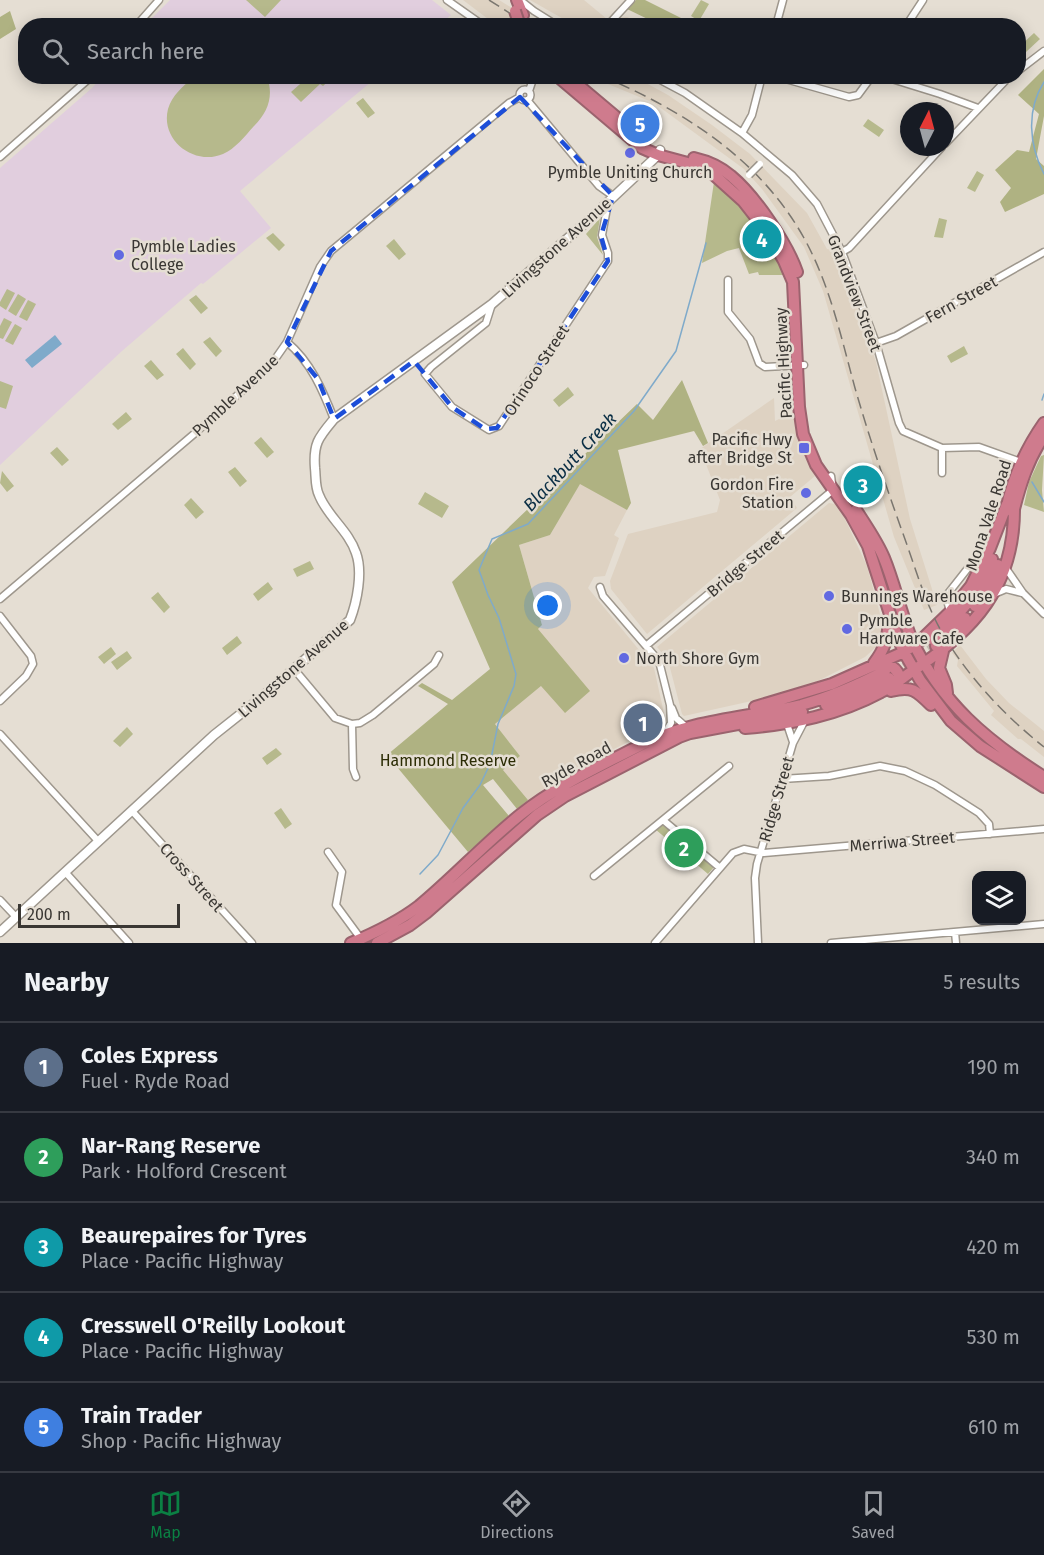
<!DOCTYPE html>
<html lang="en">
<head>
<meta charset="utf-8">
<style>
	:root { --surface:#171b24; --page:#242831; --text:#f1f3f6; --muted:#9ea1a6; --line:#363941; --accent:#0b8043 }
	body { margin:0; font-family:"Fira Sans",sans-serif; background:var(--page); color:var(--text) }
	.controls { position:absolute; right:18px; bottom:18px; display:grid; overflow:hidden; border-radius:12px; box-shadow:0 3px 15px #0003 }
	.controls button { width:54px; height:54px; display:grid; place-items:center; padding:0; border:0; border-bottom:2px solid var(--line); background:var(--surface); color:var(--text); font:30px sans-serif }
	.compass { position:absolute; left:900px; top:102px; width:54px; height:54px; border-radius:50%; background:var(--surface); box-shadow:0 3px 15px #0003; rotate:6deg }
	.scale { position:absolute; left:18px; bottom:15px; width:162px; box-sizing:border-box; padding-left:6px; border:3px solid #3a3733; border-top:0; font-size:16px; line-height:21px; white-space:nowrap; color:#3a3733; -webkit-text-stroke:4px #e5ded3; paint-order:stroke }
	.you { position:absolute; left:548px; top:606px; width:21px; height:21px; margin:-15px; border:4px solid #fff; border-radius:50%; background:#1a73e8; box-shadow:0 0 0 9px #1a73e833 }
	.badge { display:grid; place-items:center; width:39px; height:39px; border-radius:50%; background:var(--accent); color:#fff; font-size:20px; font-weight:700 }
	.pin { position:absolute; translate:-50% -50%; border:3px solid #fff; box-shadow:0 2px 6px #0006 }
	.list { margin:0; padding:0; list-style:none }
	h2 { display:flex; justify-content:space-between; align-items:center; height:78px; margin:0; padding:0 24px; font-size:26px }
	h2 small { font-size:20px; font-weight:400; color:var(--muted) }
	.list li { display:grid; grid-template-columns:39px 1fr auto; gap:18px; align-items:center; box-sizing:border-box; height:90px; padding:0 24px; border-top:2px solid var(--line) }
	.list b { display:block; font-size:22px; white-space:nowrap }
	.list p { margin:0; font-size:20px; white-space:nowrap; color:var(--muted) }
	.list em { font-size:20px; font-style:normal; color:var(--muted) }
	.icon { flex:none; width:33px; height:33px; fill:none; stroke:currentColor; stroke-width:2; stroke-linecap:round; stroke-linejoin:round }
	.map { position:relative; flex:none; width:1044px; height:943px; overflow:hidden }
	.search { position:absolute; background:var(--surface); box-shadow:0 3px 15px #0003; left:18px; right:18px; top:18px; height:66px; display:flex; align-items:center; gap:15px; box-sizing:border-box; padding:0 21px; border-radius:24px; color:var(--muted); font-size:22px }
	.sheet { height:528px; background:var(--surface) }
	nav { display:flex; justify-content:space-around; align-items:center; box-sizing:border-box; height:84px; border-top:2px solid var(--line); background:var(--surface); font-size:16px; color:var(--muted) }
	nav a { display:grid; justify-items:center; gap:3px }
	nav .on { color:var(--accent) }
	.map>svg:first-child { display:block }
	.built { fill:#ded2c2 }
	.education { fill:#e1cede }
	.green { fill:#b6b98c }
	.forest { fill:#afb282 }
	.water { fill:#7faaca }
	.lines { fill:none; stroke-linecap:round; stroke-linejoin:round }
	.stream { stroke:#7faaca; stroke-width:1.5 }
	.highway-tunnel { stroke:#c3bdb3; stroke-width:10; stroke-dasharray:10 5; stroke-linecap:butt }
	.street-casing { stroke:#9e978d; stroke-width:9 }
	.secondary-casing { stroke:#9e978d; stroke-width:11 }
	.highway-casing { stroke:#9b636e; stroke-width:14 }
	.street { stroke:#fff; stroke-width:6 }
	.secondary { stroke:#fff; stroke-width:8 }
	.highway { stroke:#cf7b8d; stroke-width:10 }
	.rail { stroke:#7a766f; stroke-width:1.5; stroke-dasharray:12 6; stroke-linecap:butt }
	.street-bridge-casing { stroke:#9e978d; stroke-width:9; stroke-linecap:butt }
	.highway-bridge-casing { stroke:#9b636e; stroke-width:14; stroke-linecap:butt }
	.street-bridge { stroke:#fff; stroke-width:6 }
	.highway-bridge { stroke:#cf7b8d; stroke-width:10 }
	.marked { fill:none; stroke:#1d4ed8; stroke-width:4.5; stroke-dasharray:12 8; stroke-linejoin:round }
	.poi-dot { fill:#6169e1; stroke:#e5ded3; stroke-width:2 }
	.labels { text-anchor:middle; stroke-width:5; stroke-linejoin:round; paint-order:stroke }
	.poi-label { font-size:16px; fill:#3a3733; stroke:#e5ded3; text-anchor:start }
	.street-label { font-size:16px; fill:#3a3733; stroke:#e5ded3 }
	.park-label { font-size:16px; fill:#2b2c04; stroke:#e5ded3 }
	.water-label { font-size:18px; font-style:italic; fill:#0a2e44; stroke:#e5ded3 }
</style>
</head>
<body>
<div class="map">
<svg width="1044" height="943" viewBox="0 0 1044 943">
	<rect width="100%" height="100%" fill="#e5ded3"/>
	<path class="built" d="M 463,0 L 499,0 L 540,25 L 496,25 Z
		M 530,0 L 584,0 L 607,19 L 602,25 L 574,25 Z
		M 627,17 L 644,25 L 612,25 L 618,18 Z
		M 591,77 L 635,77 L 668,95 L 712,125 L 750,154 L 776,181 L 807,213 L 827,249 L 836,251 L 856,304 L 876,362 L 910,519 L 937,605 L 924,610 L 894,537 L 823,291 L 804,247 L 762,189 L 744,169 L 654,103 Z
		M 774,398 L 775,421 L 793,412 L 799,443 L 815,476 L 790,497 L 797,508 L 647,634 L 611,589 L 610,581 L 628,534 L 717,512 L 720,500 L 700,449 Z
		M 580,483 L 627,510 L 614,535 L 619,538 L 605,576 L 594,577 L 588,588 L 654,668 L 665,718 L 664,722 L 646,733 L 570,771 L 528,800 L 503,770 L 520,756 L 495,724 L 541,686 L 538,629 L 542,625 L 519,545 L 550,535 Z
		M 829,503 L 835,504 L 844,517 L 867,566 L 880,614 L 881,633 L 876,647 L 865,657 L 810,685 L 778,695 L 684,716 L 682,714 L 668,660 L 657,647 Z
		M 960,645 L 986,679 L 1009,703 L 1044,731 L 1044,757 L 1021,739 L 1018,739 L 991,715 L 994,711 L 957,666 L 958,660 L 952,653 Z"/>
	<path class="education" d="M 170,0 L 432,0 L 451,15 L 438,26 L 144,26 Z
		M 102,77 L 377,77 L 240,191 L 271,228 L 203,284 L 201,283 L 122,351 L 0,465 L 0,168 L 92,88 Z"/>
	<path class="green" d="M 246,0 L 281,0 L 265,17 Z
		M 701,0 L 709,4 L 699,21 L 691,16 Z
		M 1034,33 L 1040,39 L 1026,52 L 1020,46 Z
		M 267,77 C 274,96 268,112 254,126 C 245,136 235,149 223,154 C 195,166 160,141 168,109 C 172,95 183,87 193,77 Z
		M 308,77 L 333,77 L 323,86 L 320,84 L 301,102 L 291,92 Z
		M 363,98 L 375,113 L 368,118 L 356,103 Z
		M 868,119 L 884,130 L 879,137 L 863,126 Z
		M 977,171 L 984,175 L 975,192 L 967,188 Z
		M 714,182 C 744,203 771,241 784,275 L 759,275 L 758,272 L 749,274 L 739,248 L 727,251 L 702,263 Z
		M 600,218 L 597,237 L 603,255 L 586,234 Z
		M 939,218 L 947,220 L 943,238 L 934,237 Z
		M 273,233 L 285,245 L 279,251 L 266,238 Z
		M 394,239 L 406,254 L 399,260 L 386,246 Z
		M 7,289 L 15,293 L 6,310 L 0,306 L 0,302 Z
		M 18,294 L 26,299 L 16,316 L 8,311 Z
		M 196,295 L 208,308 L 201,314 L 189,300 Z
		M 28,300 L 36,304 L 27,321 L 19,317 Z
		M 4,318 L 12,322 L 3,339 L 0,338 L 0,326 Z
		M 15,324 L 22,328 L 13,345 L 5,341 Z
		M 210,337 L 222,351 L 216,357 L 203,342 Z
		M 964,346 L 968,354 L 951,363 L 947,356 Z
		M 183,348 L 196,364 L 190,370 L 176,354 Z
		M 151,360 L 164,375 L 157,380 L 144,366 Z
		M 0,381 L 13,386 L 6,409 L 0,407 Z
		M 568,387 L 574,395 L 559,407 L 553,400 Z
		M 126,412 L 132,419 L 118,430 L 112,424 Z
		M 261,437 L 274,452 L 267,458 L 254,443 Z
		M 57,447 L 69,460 L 62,466 L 50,453 Z
		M 1044,455 L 1042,490 L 1044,512 L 1024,505 L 1029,482 L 1041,456 Z
		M 235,467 L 247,481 L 240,487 L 228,472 Z
		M 2,471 L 14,486 L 7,492 L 0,483 Z
		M 425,492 L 449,506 L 442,518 L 418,504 Z
		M 191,498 L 204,512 L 196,519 L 184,505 Z
		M 310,561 L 314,569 L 297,577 L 293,569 Z
		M 268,582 L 273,589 L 258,601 L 253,594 Z
		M 158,592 L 170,607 L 164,613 L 151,598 Z
		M 237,636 L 242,643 L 227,655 L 222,648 Z
		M 111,647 L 116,654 L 104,664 L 98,657 Z
		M 127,651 L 132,658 L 117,670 L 111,662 Z
		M 127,727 L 133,734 L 120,747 L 113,741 Z
		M 276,748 L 282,754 L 267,765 L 262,758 Z
		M 281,808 L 292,824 L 285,829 L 274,813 Z
		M 661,823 L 714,867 L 708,874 L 655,829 Z"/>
	<path class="forest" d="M 636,0 L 645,0 L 685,20 L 683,25 L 660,25 L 627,9 Z
		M 10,11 L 16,29 L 0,39 L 0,17 Z
		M 1044,69 L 1044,116 L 1036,159 L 1044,166 L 1044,194 L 1005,212 L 1000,202 L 1011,188 L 995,170 L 1017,150 L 1029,152 L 1039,114 L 1018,95 Z
		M 682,380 L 708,443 L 703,446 L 694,431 L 618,450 L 631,503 L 627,510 L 580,484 L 550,535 L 519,545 L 542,625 L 538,629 L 590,691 L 565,713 L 541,686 L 495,724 L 520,756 L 503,770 L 528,800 L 517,809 L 493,779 L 483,785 L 509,816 L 468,852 L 387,755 L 448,704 L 418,686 L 422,683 L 452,700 L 490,669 L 452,582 L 637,404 L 653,420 Z"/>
	<path class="water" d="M 55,335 L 62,344 L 32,368 L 25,360 Z"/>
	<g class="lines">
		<path class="stream" d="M 1044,82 C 1026,110 1029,145 1044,174
			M 1042,400 L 1044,394
			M 1032,482 L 1044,502
			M 420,874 L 438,855 L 463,808 L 480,785 L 490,764 L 498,724 L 514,686 L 516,674 L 499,618 L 488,595 L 479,570 L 492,539 L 528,524 L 634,411 L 676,351 L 706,243"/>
		<path class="highway-tunnel" d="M 892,676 L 936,646"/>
		<g class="street-casing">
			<path id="street" d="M 447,0 L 484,26
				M 520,0 L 534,11 L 558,26
				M 136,26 L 159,0
				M 607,26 L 631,0
				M 776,26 L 783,0
				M 906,26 L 923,0
				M 1018,71 L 1044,51
				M 653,76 L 685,93 L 742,133 L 792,175 L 817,204 L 842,252 L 876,343 L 899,423 L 903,431 L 942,448 L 979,447 L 1021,462
				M 775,76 L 849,97 L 858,95 L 872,76
				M 882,76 L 940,94 L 978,108
				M519.5 95a5.5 5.5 0 1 1 11 0a5.5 5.5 0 1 1-11 0Z
				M 529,91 L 534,76
				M 527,100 L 599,186 L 613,196
				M 742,133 L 752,115 L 762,76
				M 945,144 L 1010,76
				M 0,157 L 92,76
				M 842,252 L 849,248 L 942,147
				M 728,280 L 728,312 L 750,339 L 759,363 L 765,367 L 804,365
				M 492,304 L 486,323 L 431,367 L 425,374 L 452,407 L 489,430 L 499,426 L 608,261 L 608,253 L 602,235 L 608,203
				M 287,342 C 311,362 323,391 334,419
				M 876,343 L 896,336 L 1044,252
				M 942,473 L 942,448
				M 1005,567 L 1023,593 L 1044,614
				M 600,587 L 603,596 L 659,661 L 670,705 L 671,723 L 665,733
				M 994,594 L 1006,589 L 1022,593
				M 0,599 L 194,434 L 271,365 L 287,342 L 320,267 L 331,251 L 509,103 L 520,97
				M 950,612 L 946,596 L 972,563
				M 0,616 L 31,656 L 33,664 L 26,676 L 0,701
				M 647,645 L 833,490 L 831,476
				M 294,669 L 335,718 L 352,724 L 360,723 L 373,715 L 434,664 L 439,655
				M 672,708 L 676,718 L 685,726
				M 352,724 L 353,769 L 356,777
				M 787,724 L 793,742
				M 0,734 L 98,841
				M 782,779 L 829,776 L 880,766 L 905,771 L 935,785 L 979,813 L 989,824 L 990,834
				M 132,811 L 252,943
				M 663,820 L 720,868
				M 328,852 L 342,872 L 336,905 L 361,939
				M 66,873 L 129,943
				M 594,876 L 729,766
				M 0,900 L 16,917
				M 955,932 L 956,943
				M 655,943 L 733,853 L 744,849 L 764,853 L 1044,829
				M 758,943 L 755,878 L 757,864 L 793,743 L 805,720
				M 831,943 L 1044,924"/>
		</g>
		<g class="secondary-casing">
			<path id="secondary" d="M 0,932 L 214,735 L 262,697 L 350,620 C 357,602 363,572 356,553 C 349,531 327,516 319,495 C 315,487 316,477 315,468 C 313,443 319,437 334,419 L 492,304 L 591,218 L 658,155 L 660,150"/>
		</g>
		<g class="highway-casing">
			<path id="highway" d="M 517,0 L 523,15
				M 557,76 L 642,148 L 658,155 L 695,165 L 713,174 L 743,201 L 768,233 L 784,261 L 793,282 L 799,407 L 803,434 L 816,465 L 851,515 L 868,546 L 896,633 L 904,652 L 920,680 L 951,721 L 980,746 L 1044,787
				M 577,84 L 634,132
				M 694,158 C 707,161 721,167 731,176 C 755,196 787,243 797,272
				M 856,510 C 866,526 877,541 884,558 C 895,585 901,614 912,640 C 941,703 987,741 1044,777
				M 1006,510 C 1013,477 1025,450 1044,423
				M 1013,513 C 1020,485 1028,459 1044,436
				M 975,606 L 985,593 L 998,565
				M 932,639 C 958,616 980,593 992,559
				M 936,646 L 965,618
				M 943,651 L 939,668 L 946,685 L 947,693
				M 874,663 C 885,649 888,637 889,620
				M 878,665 C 889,665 894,665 899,675 L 897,683
				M 891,691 C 912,686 916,690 931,705
				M 826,705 L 856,694 L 889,678
				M 755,707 L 832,684 L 904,652 L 920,641 L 950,612 L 971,586 L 990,548 L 1007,504
				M 745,728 C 793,724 838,715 881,692 C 892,687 901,679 911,672 C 974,631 1015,586 1014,507
				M 351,943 C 375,933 398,922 419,906 C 454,877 485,843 520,815 C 556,786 602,765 643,744 C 693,719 747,718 801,705 C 831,697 858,685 885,671
				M 377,943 L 410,925 L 426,913 L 537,815 L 565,796 L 679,737 L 690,733 L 802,712"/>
		</g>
		<use href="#street" class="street"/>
		<use href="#secondary" class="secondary"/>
		<use href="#highway" class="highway"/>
		<path class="rail" d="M 489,0 L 530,26
			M 602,76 C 684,111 760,159 804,238 C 830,285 841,337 855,388 C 869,437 885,483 902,531 C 915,566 925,604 944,636 C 970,679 1005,716 1044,747"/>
		<g class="street-bridge-casing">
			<path id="street-bridge" d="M 749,175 L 760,164"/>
		</g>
		<g class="highway-bridge-casing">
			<path id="highway-bridge" d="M 515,11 L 520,26"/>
		</g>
		<use href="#street-bridge" class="street-bridge"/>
		<use href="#highway-bridge" class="highway-bridge"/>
	</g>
	<path class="marked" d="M 520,97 L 613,196 L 601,236 L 608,261 L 497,428 L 485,429 L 452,407 L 414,361 L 334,419 L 318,379 L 287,342 L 331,251 Z"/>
	<g class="poi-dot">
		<circle cx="630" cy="153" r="6"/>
		<circle cx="119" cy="255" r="6"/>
		<rect x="798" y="442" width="12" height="12" rx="3"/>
		<circle cx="806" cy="493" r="6"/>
		<circle cx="829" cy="596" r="6"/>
		<circle cx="847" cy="629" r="6"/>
		<circle cx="624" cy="658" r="6"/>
	</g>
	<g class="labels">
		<g class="poi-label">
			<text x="630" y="178" text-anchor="middle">Pymble Uniting Church</text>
			<text x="131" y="252">Pymble Ladies<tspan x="131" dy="18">College</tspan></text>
			<text x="792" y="445" text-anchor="end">Pacific Hwy<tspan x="792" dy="18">after Bridge St</tspan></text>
			<text x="794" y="490" text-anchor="end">Gordon Fire<tspan x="794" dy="18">Station</tspan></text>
			<text x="841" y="602">Bunnings Warehouse</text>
			<text x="859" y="626">Pymble<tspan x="859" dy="18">Hardware Cafe</tspan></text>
			<text x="636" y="664">North Shore Gym</text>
		</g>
		<g class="street-label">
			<text transform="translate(556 247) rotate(-42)" y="6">Livingstone Avenue</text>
			<text transform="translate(855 293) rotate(69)" y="6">Grandview Street</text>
			<text transform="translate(961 299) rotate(-29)" y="6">Fern Street</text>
			<text transform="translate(783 363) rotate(-93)" y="6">Pacific Highway</text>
			<text transform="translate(536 370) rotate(-57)" y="6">Orinoco Street</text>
			<text transform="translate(235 395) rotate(-43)" y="6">Pymble Avenue</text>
			<text transform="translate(988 515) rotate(-72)" y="6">Mona Vale Road</text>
			<text transform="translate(745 563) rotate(-40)" y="6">Bridge Street</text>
			<text transform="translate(293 668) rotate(-41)" y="6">Livingstone Avenue</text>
			<text transform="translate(576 764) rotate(-29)" y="6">Ryde Road</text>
			<text transform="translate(776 799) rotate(-74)" y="6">Ridge Street</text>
			<text transform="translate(902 841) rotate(-5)" y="6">Merriwa Street</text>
			<text transform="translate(192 877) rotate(48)" y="6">Cross Street</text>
		</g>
		<g class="park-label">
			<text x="448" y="766">Hammond Reserve</text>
		</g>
		<g class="water-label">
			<text transform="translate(570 462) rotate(-47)" y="6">Blackbutt Creek</text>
		</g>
	</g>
</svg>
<div class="controls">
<button><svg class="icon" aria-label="layers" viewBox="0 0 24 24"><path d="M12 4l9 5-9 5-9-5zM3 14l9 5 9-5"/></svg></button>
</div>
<svg class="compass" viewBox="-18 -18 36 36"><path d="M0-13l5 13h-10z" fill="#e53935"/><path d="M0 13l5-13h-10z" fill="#9ea1a6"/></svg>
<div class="scale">200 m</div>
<div class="you"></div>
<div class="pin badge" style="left:643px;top:723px;background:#5c6f8a">1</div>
<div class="pin badge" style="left:684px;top:848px;background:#2e9e5b">2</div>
<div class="pin badge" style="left:863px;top:485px;background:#0f9aa8">3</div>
<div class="pin badge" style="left:762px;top:239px;background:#0f9aa8">4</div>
<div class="pin badge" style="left:640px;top:124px;background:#3f7fe0">5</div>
<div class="search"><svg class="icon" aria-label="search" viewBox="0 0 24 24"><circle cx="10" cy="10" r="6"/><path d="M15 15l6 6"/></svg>Search here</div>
</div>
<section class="sheet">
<h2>Nearby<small>5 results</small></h2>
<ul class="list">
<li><span class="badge" style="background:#5c6f8a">1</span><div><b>Coles Express</b><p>Fuel · Ryde Road</p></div><em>190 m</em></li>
<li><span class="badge" style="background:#2e9e5b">2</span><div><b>Nar-Rang Reserve</b><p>Park · Holford Crescent</p></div><em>340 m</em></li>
<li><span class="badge" style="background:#0f9aa8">3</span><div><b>Beaurepaires for Tyres</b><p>Place · Pacific Highway</p></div><em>420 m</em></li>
<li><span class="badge" style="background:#0f9aa8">4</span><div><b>Cresswell O'Reilly Lookout</b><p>Place · Pacific Highway</p></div><em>530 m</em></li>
<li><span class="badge" style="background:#3f7fe0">5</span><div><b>Train Trader</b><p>Shop · Pacific Highway</p></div><em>610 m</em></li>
</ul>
</section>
<nav>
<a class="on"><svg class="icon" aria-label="map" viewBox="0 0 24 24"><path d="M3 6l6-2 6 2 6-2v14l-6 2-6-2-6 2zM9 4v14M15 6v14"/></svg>Map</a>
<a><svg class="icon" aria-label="directions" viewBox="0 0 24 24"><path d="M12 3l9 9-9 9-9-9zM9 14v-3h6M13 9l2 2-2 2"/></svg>Directions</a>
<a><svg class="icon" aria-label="saved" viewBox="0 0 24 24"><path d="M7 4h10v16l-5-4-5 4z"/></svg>Saved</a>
</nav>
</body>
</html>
